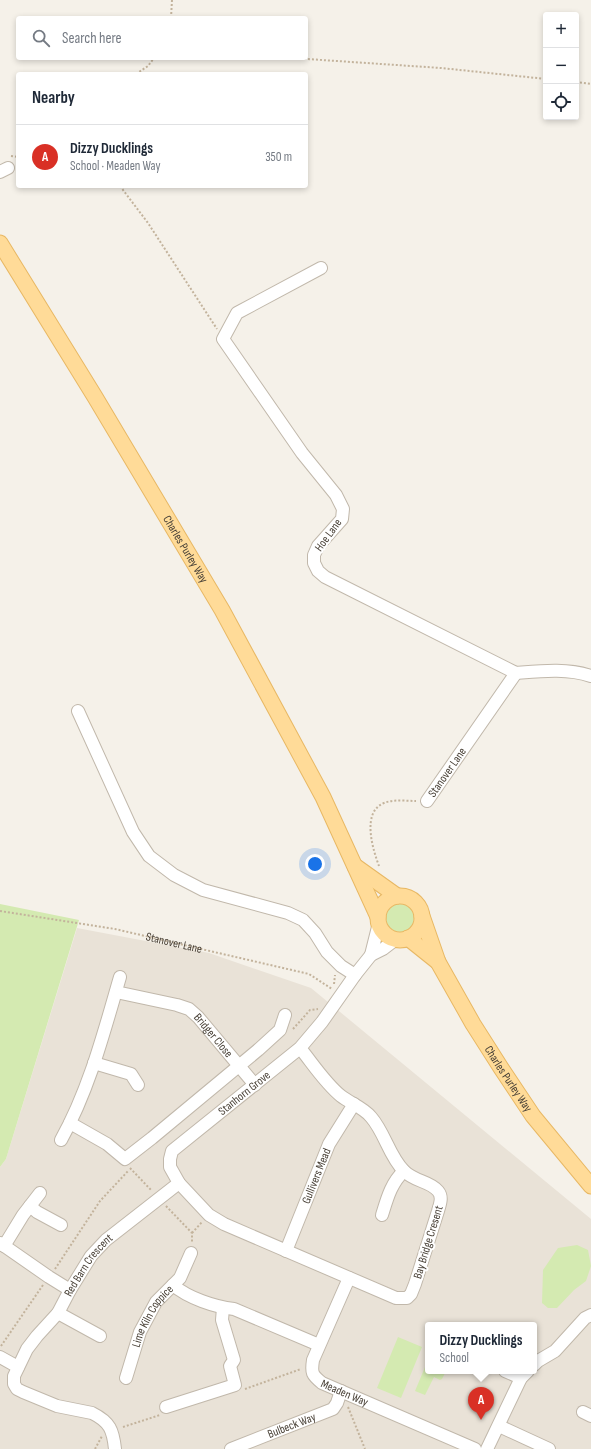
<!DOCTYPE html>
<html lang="en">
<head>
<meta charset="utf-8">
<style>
	:root { --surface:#fff; --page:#f6f6f7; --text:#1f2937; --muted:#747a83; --line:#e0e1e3; --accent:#d93025 }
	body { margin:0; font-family:"Sofia Sans Condensed",sans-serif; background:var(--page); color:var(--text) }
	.controls { position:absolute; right:12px; top:12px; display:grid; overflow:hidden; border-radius:4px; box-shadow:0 2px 6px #0003 }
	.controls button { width:36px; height:36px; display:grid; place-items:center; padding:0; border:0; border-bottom:1px solid var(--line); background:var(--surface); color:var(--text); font:20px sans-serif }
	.you { position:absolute; left:315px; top:864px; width:14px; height:14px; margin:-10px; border:3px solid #fff; border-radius:50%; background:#1a73e8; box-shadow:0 0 0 6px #1a73e833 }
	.badge { display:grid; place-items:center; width:26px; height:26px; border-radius:50%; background:var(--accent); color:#fff; font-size:13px; font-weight:700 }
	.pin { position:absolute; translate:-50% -33px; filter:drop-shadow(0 1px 2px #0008) }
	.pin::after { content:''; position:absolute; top:21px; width:14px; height:12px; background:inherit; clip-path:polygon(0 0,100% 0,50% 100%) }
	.popup { position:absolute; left:425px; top:1322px; width:112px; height:52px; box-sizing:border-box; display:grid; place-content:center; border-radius:4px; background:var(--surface); filter:drop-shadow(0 1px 3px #0005); font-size:13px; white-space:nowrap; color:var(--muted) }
	.popup b { font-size:15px; color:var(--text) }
	.popup::after { content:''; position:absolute; left:50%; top:100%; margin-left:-8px; border:8px solid transparent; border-top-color:var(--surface) }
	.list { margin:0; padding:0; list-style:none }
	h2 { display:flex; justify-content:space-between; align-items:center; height:52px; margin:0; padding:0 16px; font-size:17px }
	h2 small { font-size:13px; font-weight:400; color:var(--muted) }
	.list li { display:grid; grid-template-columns:26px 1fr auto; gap:12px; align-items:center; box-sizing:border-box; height:64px; padding:0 16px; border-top:1px solid var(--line) }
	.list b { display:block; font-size:15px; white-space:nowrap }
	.list p { margin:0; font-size:13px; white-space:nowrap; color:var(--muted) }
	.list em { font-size:13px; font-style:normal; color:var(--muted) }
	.icon { flex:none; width:22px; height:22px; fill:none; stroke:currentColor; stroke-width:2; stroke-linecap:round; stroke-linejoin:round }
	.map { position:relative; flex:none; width:591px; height:1449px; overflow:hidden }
	.search { position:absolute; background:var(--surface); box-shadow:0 2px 6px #0003; left:16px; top:16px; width:292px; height:44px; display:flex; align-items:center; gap:10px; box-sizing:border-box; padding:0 14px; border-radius:4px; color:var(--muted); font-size:15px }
	.panel { position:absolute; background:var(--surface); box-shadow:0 2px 6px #0003; left:16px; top:72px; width:292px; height:116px; border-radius:4px }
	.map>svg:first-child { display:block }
	.residential { fill:#e9e2d7; fill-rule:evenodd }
	.green { fill:#d4eab1 }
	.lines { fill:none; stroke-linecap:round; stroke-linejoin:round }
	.minor-casing { stroke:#c1b8ab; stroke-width:14 }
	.major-casing { stroke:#e8b864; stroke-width:17 }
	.path { stroke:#c3b39c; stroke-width:2; stroke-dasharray:2 2; stroke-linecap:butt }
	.minor { stroke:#fff; stroke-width:12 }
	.major { stroke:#ffdb98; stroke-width:15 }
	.labels { text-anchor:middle; stroke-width:4; stroke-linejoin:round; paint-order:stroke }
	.street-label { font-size:12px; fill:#494137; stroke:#fff }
</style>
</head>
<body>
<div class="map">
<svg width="591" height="1449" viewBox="0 0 591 1449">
	<rect width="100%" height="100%" fill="#f5f1e9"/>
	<path class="residential" d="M 77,928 L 209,953 L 311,988 L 591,1219 L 591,1449 L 0,1449 L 0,1167 L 6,1159 ZM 428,1325 L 534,1325 L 534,1371 L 428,1371 Z"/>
	<path class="green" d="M 0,904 L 79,920 L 6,1159 L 0,1167 Z
		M386 918a14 14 0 1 1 28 0a14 14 0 1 1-28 0Z
		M 577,1245 L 588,1250 L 591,1266 L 586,1281 L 574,1290 L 557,1308 L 548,1308 L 542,1303 L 543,1270 L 558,1248 Z
		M 398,1337 L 422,1347 L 401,1398 L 377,1388 Z
		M 428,1360 L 428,1371 L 446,1371 L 442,1379 L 440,1380 L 434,1377 L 425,1395 L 415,1391 Z"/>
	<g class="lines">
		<g class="minor-casing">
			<g id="minor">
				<path d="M 0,172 L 8,168"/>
				<path d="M 321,268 L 237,313 L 223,339 L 302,453 L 336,495 L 343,509 L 342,519 L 318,546 L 314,555 L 314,563 L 318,571 L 325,577 L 516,673 C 541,671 567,668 591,676"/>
				<path d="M 78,711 L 133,832 L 149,856 L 174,875 L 203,890 L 288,913 L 303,920 L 315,933 L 327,952 L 341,966 L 355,975"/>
				<path id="s2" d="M 427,801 L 516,673"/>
				<path d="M 371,955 L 379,923"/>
				<path id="s3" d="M 116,992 L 177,1005 L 189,1009 L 198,1017 L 255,1085"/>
				<path id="s4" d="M 300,1048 C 313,1064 325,1083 341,1096 C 350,1103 364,1108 371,1117 C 385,1133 389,1156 404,1171 C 415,1182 430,1181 438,1191 C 443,1197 440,1204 438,1211 L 415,1284 L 411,1294 L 407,1298 L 396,1298 L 224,1224 L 209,1215 L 179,1183 L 170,1167 L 170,1159 L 172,1151 L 300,1048 L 322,1022 L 355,975 L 371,955 L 383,949 L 396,939"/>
				<path d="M 94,1063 L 131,1074 L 138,1085"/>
				<path d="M 70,1123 L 107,1144 L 125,1159 L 152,1138 L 258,1050 L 280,1030 L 285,1015"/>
				<path d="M 61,1140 C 89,1090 104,1032 120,977"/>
				<path d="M 30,1206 L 37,1212 L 61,1225"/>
				<path d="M 382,1215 C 387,1199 391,1183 404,1171"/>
				<path d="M 0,1243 L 49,1277 L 70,1290"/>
				<path d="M 4,1246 L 23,1215 L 40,1193"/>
				<path id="s5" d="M 286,1251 L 329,1144 L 354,1104"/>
				<path id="s6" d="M 349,1278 L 313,1360 C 311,1373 312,1375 322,1383 L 475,1449"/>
				<path d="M 173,1285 L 180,1278 L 191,1253"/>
				<path d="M 58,1313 L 100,1336"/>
				<path d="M 0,1357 L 18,1367"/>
				<path d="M 534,1365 L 538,1361 L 555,1351 L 585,1318 L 591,1315"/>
				<path d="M 505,1371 L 521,1378"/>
				<path id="s7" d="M 126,1378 L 140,1332 L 156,1302 L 173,1285 C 188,1298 215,1307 234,1309 L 319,1345"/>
				<path d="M 166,1407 L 235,1385 L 230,1366 L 234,1360 L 222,1320 L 223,1308"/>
				<path d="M 583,1412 L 591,1416"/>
				<path d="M 499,1426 L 549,1449"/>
				<path id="s8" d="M 115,1449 C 113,1430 110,1422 92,1413 L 57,1406 L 23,1392 L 17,1389 L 14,1384 L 14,1376 L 27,1349 L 37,1336 L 58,1313 L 70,1290 L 91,1256 L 106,1240 L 179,1183"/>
				<path id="s9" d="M 231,1449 L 333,1409 L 337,1403 L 341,1391"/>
				<path d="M 487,1449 L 521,1378 L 528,1371"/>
			</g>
		</g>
		<g class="major-casing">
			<g id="major">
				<path id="s10" d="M 0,243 L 95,397 L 222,610 L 323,797 L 378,917"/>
				<path d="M 355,866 L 397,896"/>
				<circle cx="400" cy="918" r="22"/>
				<path id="s11" d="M 422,916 L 438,962 L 473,1024 L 501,1068 L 533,1116 L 591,1186"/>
				<path d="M 408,938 L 438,962"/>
			</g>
		</g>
		<g class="path">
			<path d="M 171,18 L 172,0"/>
			<path d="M 292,58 L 441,68 L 546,79"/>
			<path d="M 136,74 L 148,66 L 154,58"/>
			<path d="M 576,82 L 591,84"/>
			<path d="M 11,156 L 18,157"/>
			<path d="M 120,186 L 148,223 L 217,329"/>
			<path d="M 379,866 C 373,850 361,812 384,803 C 394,799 406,801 416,801"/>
			<path id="s1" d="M 0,911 L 115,929 L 309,974 L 332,989"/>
			<path d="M 334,984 L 335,975"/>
			<path d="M 293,1029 L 310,1010 L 318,1009"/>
			<path d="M 130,1168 L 152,1191"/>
			<path d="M 166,1206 L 192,1233 L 192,1243"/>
			<path d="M 192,1233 L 202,1222"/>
			<path d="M 55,1269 L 100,1201 L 129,1170"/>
			<path d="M 1,1346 L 43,1285"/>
			<path d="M 245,1389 L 301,1369"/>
			<path d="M 348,1407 L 365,1449"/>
			<path d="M 123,1427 L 160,1415"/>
			<path d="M 95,1449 L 102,1436"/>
		</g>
		<use href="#minor" class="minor"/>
		<use href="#major" class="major"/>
	</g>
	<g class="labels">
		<g class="street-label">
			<text transform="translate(328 535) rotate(-54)" y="4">Hoe Lane</text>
			<text dy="4" stroke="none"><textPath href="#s10" startOffset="358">Charles Purley Way</textPath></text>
			<text dy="4" stroke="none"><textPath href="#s2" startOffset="35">Stanover Lane</textPath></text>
			<text dy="4" stroke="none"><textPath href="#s1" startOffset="177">Stanover Lane</textPath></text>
			<text dy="4" stroke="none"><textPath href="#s3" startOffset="111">Bridger Close</textPath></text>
			<text dy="4" stroke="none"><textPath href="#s11" startOffset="185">Charles Purley Way</textPath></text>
			<text dy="4" stroke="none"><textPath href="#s4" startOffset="704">Stanhorn Grove</textPath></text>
			<text dy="4" stroke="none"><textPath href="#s5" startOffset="81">Gullivers Mead</textPath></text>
			<text transform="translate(428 1242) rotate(-73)" y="4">Bay Bridge Cresent</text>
			<text dy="4" stroke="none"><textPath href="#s8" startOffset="273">Red Barn Crescent</textPath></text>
			<text dy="4" stroke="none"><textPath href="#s7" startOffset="68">Lime Kiln Coppice</textPath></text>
			<text dy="4" stroke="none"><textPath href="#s6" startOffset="141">Meaden Way</textPath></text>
			<text dy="4" stroke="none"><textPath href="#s9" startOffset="65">Bulbeck Way</textPath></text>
		</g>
	</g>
</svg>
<div class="controls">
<button>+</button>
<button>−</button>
<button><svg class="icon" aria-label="locate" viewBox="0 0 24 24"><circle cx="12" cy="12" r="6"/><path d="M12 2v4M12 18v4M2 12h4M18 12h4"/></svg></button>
</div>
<div class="you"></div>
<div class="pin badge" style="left:481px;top:1420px">A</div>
<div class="popup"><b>Dizzy Ducklings</b>School</div>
<div class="search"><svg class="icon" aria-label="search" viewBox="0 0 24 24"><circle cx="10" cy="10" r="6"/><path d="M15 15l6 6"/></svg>Search here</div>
<section class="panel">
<h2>Nearby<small></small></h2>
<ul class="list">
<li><span class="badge">A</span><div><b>Dizzy Ducklings</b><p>School · Meaden Way</p></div><em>350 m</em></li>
</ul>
</section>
</div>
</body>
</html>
